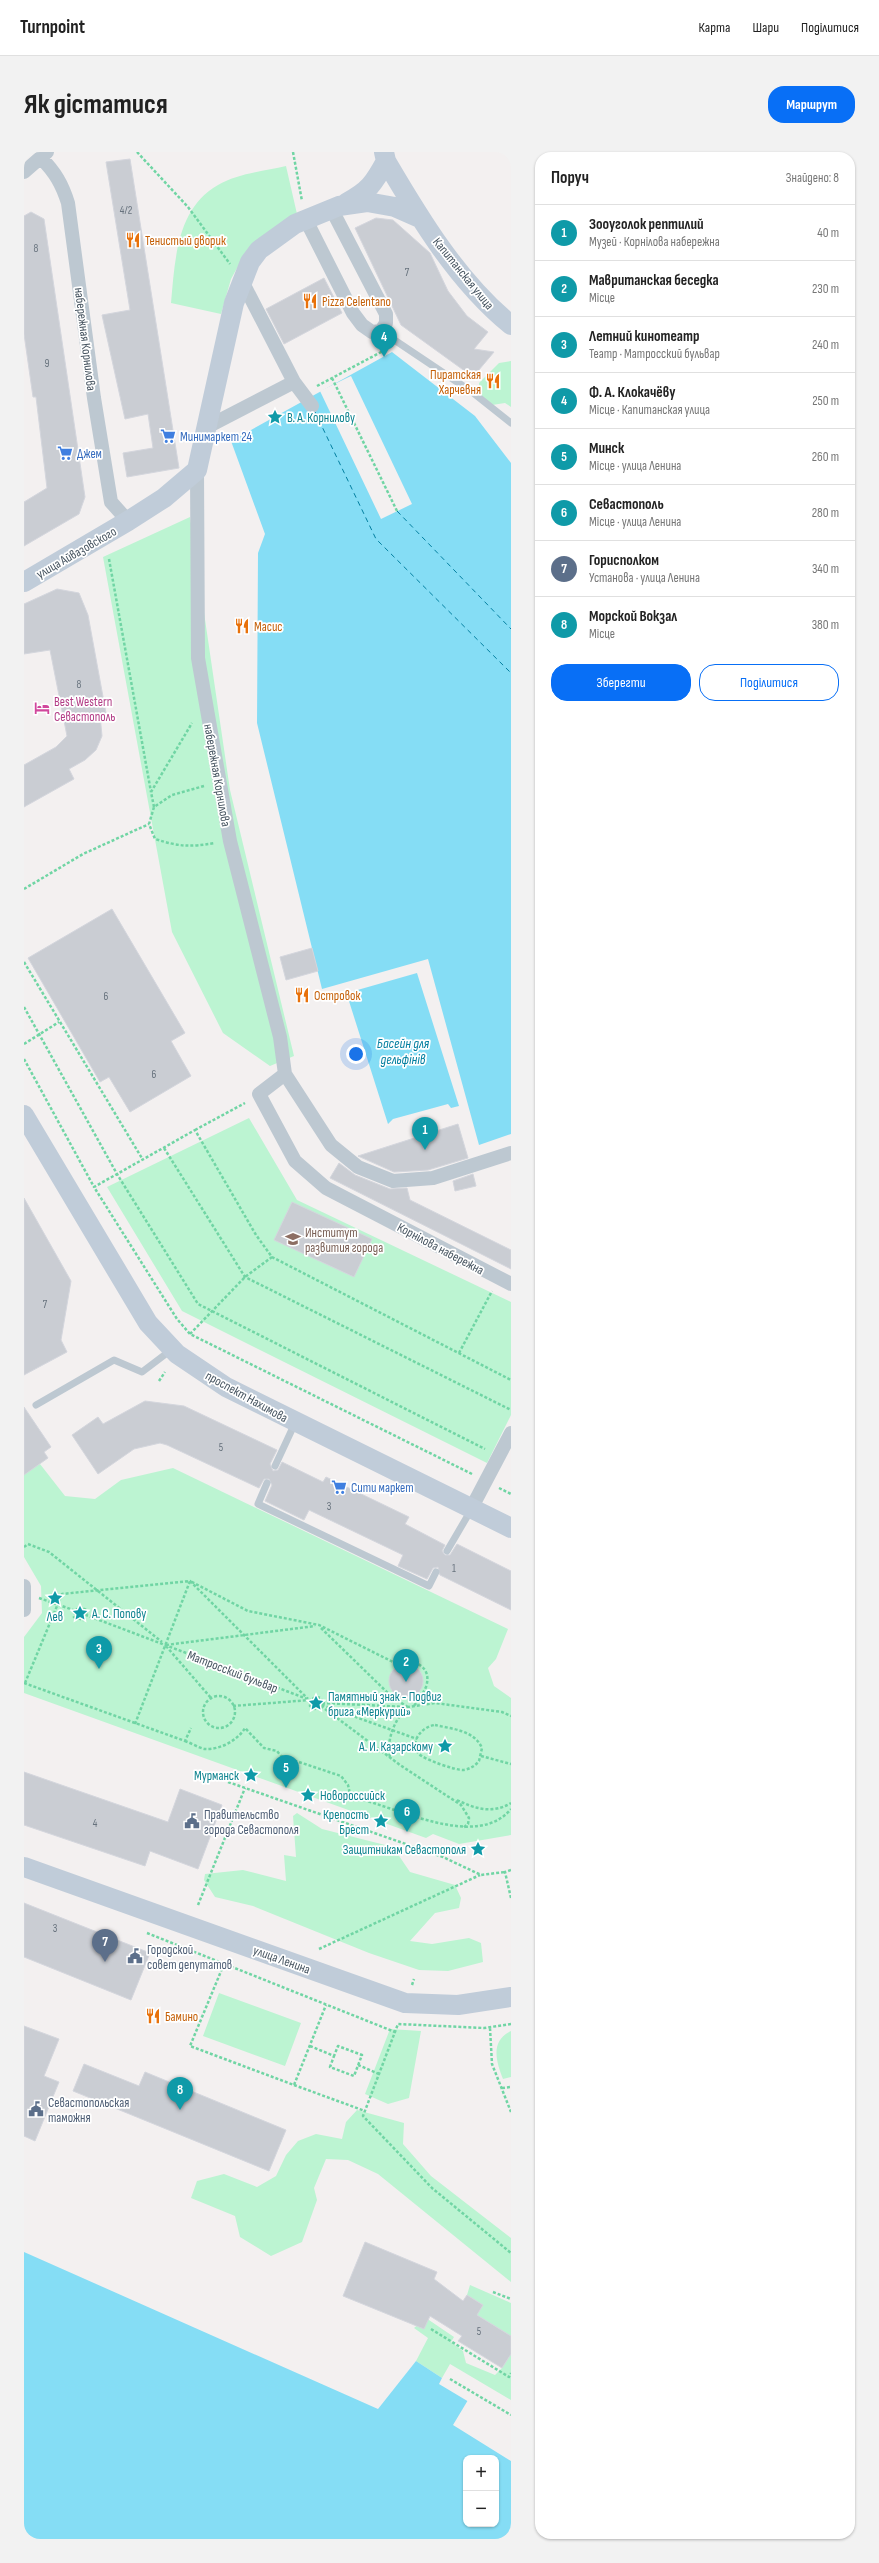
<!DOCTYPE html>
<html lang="uk">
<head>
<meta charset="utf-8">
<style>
	:root { --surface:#fff; --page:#f2f2f2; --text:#222; --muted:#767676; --line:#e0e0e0; --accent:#086ff6 }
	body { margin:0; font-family:"Sofia Sans Condensed",sans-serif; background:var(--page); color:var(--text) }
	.controls { position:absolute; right:12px; bottom:12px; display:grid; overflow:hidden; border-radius:8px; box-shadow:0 1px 3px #0004 }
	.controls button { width:36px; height:36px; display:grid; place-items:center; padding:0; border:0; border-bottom:1px solid var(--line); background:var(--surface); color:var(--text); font:20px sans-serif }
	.you { position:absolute; left:332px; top:902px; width:14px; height:14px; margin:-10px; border:3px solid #fff; border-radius:50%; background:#1a73e8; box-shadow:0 0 0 6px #1a73e833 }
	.badge { display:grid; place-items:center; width:26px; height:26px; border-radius:50%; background:var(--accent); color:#fff; font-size:13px; font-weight:700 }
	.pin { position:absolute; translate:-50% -33px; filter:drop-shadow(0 1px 2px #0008) }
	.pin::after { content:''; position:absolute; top:21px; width:14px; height:12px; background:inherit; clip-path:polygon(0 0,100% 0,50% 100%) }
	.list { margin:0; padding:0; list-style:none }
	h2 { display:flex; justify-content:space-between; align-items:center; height:52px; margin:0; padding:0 16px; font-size:17px }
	h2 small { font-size:13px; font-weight:400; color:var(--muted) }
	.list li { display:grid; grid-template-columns:26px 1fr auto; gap:12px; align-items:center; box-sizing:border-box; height:56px; padding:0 16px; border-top:1px solid var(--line) }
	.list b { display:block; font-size:15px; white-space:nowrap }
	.list p { margin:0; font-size:13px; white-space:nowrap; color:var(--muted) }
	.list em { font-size:13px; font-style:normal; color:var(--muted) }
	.actions { display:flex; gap:8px; padding:12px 16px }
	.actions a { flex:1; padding:9px 0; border:1px solid var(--accent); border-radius:16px; text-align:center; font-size:14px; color:var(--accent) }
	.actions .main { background:var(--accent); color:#fff }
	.map { position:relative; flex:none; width:487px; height:2387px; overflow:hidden; border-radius:16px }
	header { display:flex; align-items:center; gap:24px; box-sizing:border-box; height:56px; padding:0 20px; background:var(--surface); border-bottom:1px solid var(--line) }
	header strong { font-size:19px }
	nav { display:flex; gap:22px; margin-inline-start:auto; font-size:14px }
	.intro { display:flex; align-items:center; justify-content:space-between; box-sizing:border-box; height:96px; padding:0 24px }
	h1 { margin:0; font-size:28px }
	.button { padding:10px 18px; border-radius:16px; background:var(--accent); color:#fff; font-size:14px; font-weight:700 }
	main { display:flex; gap:24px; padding:0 24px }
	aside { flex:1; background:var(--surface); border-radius:16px; box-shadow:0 1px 3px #0004 }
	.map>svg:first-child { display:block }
	.green { fill:#bcf4d2 }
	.water { fill:#85ddf5; fill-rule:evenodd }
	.pier { fill:#f3f0f0 }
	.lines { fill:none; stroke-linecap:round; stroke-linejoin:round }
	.ferry { stroke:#037fa0; stroke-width:1; stroke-dasharray:5 4; stroke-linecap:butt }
	.building { fill:#cacdd3; stroke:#d4d6dd }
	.path { stroke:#70d5a4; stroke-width:2.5; stroke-dasharray:3 2; stroke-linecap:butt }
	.lane { stroke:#bdc8d1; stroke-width:7 }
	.street { stroke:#bdc8d1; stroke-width:14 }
	.secondary { stroke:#c0ccd9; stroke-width:20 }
	.labels { text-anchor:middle; stroke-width:3.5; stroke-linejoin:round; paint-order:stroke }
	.number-label { font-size:11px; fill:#67727d }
	.food-label { font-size:13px; fill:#c56008; stroke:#fff; text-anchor:start }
	.street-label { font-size:13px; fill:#465460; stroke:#fff }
	.culture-label { font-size:13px; fill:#0d838f; stroke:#fff; text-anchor:start }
	.shop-label { font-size:13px; fill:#366cbe; stroke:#fff; text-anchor:start }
	.hotel-label { font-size:13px; fill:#b23c85; stroke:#fff; text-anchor:start }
	.education-label { font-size:13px; fill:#785e54; stroke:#fff; text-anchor:start }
	.service-label { font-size:13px; fill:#4e5e75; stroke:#fff; text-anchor:start }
	.water-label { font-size:14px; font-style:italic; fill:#037fa0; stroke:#fff }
</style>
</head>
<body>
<header>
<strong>Turnpoint</strong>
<nav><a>Карта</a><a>Шари</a><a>Поділитися</a></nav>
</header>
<div class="intro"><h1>Як дістатися</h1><a class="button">Маршрут</a></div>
<main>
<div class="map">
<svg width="487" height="2387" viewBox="0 0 487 2387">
	<rect width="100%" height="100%" fill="#f3f0f0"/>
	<path class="green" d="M 262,14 L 273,62 L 218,107 L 207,127 L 197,162 L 147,151 C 151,109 152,57 194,33 C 213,22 240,19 262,14 Z
		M 487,209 L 487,255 L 481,251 L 468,253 L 455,242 L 455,231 L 475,211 Z
		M 166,365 L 206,638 L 270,904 L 246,914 L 199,881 L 148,780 L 79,405 Z
		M 225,966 L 273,1048 L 487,1150 L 487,1263 L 463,1311 L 158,1159 L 83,1035 Z
		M 16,1312 L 41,1344 L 71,1347 L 97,1328 L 149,1316 L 484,1477 L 472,1507 L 464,1516 L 470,1534 L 487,1546 L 487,1683 L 435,1692 L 409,1682 L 402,1686 L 0,1541 L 0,1485 L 18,1461 L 17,1434 L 0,1405 L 0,1319 Z
		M 273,1661 L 298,1677 L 369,1695 L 386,1720 L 431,1733 L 437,1746 L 435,1756 L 411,1761 L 386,1789 L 408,1792 L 445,1786 L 457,1791 L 459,1810 L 424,1819 L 395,1818 L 345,1801 L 229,1754 L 191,1745 L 180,1728 L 181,1722 L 219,1718 L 262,1729 L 260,1703 L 272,1705 L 269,1664 Z
		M 195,1841 L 277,1871 L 261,1914 L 179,1884 Z
		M 366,1877 L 397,1879 L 385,1946 L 364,1952 L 341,1942 Z
		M 487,1879 L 487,1925 L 479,1927 C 472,1909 466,1889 487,1879 Z
		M 333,1958 L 380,1971 L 379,1992 L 407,2024 L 487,2086 L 487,2130 L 354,2022 L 324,2008 L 302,2007 L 290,2036 L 293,2048 L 278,2090 L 247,2104 L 216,2085 L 211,2064 L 167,2046 L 173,2029 L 200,2022 L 233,2035 L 252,2024 L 262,2003 L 274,1989 L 292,1982 L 318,1987 L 322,1970 Z
		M 446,2133 L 487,2151 L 487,2184 L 453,2163 L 459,2153 L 443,2143 Z
		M 402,2166 L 430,2185 L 427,2190 L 439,2199 L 442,2211 L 471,2223 L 478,2216 L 487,2202 L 487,2248 L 426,2212 L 418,2226 L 392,2209 L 404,2186 L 390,2176 Z"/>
	<path class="water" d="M 368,200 L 451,264 L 487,311 L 487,982 L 455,993 L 404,807 L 298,837 L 233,571 L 234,401 L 241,382 L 207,289 Z
		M 393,821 L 435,954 L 427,956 L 424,952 L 369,967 L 364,972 L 324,846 L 330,839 Z
		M 0,2100 L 354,2257 L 392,2209 L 418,2226 L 415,2232 L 487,2275 L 487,2387 L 0,2387 ZM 442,2306 L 472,2306 L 472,2372 L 442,2372 Z"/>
	<path class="pier" d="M 327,224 L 388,352 L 357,367 L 296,239 Z
		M 444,2248 L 487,2273 L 487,2309 L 429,2273 Z"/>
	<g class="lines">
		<path class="ferry" d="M 291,260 L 352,387 L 487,521
			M 373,359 L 487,477"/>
	</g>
	<path class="building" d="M 106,7 L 155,316 L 103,325 L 99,301 L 129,296 L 124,262 L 101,267 L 78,163 L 106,158 L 82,10 Z
		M 7,60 L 20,67 L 61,345 L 55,362 L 0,394 L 0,350 L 23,336 L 12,245 L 9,245 L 0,182 L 0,64 Z
		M 352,66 L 369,68 L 406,101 L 424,139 L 443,164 L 464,180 L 450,197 L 470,200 L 449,225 L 377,173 L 331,76 Z
		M 300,126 L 318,161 L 260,192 L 242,157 Z
		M 33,437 L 55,441 L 64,463 L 82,561 L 76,563 L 78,584 L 72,598 L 61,608 L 45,617 L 50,627 L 0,655 L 0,613 L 32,595 L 43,584 L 26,498 L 0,502 L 0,452 Z
		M 88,757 L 161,881 L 147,889 L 167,924 L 106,960 L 85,925 L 76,930 L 4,806 Z
		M 288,796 L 294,819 L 262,828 L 256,805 Z
		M 434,972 L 444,1006 L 404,1018 L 370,1020 L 334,1004 Z
		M 315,1011 L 331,1023 L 366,1037 L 383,1036 L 386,1048 L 487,1098 L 487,1117 L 306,1026 Z
		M 449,1022 L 452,1034 L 431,1039 L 429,1029 Z
		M 0,1046 L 47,1129 L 37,1188 L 43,1200 L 0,1223 Z
		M 268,1050 L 348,1087 L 330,1125 L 250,1088 Z
		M 121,1249 L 160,1254 L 253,1298 L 246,1312 L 249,1319 L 254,1318 L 258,1310 L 299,1330 L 302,1325 L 385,1365 L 381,1372 L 421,1393 L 418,1399 L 421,1403 L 426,1403 L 433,1392 L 487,1419 L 487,1458 L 416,1423 L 414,1415 L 409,1416 L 403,1427 L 374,1414 L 379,1403 L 285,1358 L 280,1368 L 241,1349 L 248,1333 L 245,1327 L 240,1327 L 235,1336 L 143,1293 L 136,1291 L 110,1297 L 74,1322 L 48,1283 L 74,1265 L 79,1272 Z
		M 0,1255 L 27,1295 L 20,1300 L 24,1306 L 0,1323 Z
		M365 1529a17 17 0 1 1 34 0a17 17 0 1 1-34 0Z
		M 0,1620 L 144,1670 L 156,1637 L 198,1653 L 174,1717 L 126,1699 L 121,1714 L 0,1673 Z
		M 0,1751 L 126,1801 L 107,1848 L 0,1805 Z
		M 0,1874 L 35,1887 L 20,1924 L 35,1930 L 11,1989 L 0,1984 Z
		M 60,1912 L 115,1934 L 121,1920 L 262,1978 L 245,2019 L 49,1939 Z
		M 341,2090 L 413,2120 L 410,2127 L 439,2149 L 443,2143 L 459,2153 L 453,2163 L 487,2184 L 487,2202 L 478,2216 L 434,2189 L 438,2184 L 406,2164 L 400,2177 L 319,2144 Z"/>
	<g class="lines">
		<path class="path" d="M 113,0 L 164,55 L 206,112
			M 269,0 L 278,49
			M 308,226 L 373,359
			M 293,234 L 361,198
			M 85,407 L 127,640
			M 180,634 L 148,643 L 130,655 L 125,672 L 131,687 C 156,695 166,695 191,691
			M 130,655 L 127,640 L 168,571
			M 0,737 L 59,702 L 125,672
			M 0,810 L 119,1008
			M 0,855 L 93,1022 L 174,1152 L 461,1297
			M 0,892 L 35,870
			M 0,907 L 70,1035
			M 171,978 L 221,951
			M 140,996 L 221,1125 L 487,1258
			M 166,1182 L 221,1125 L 248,1105
			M 435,1201 L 468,1139
			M 135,1229 L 141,1220
			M 448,1322 L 166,1182 L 153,1167 L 70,1035 L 171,978 L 232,1083 L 248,1105 L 487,1228
			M 475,1336 L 487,1342
			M 0,1395 L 4,1392 L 25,1400 L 138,1490
			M 15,1446 L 52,1459 L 50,1465 L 59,1468 L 62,1463 L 286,1548 L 286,1554 L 291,1557 L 298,1553 L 393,1587
			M 52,1459 L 54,1455 L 63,1458 L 62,1463
			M 297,1476 L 369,1546 L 384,1555 C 371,1566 362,1588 366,1605
			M 142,1493 L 291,1474
			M 142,1494 L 187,1546
			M 0,1531 L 161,1589 L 167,1576
			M 1,1531 L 38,1442 L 166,1429 L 284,1547
			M179 1560a16 16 0 1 1 32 0a16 16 0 1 1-32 0Z
			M 298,1551 L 384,1555 L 411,1551 L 478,1560 L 487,1564
			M 209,1554 L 286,1548 L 292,1545 L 297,1546 L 298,1551
			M 297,1554 L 376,1613 L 437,1653 L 445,1666 L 444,1672 L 439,1676
			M 111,1572 L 166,1429 L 224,1459 L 295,1473 L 371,1511 C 388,1506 409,1513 402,1535 C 399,1542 394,1548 390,1554
			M 411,1573 C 428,1577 450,1578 458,1596 L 455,1609 C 451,1614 446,1617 439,1618 C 431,1618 401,1608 395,1602 C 384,1590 399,1574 411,1573 Z
			M 161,1589 C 167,1591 175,1596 181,1597 C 196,1598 214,1588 221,1576 L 240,1596 L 253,1599 L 257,1604 L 317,1624 L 324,1633 L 326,1642 L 332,1646 C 375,1656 453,1698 487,1657
			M 457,1604 L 487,1612
			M 204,1630 L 419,1705 L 457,1723 L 481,1720
			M 433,1648 C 451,1657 469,1662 487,1651
			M 487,1718 L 481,1720 L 487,1746
			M 174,1753 L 221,1636
			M 123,1781 L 371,1880
			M 295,1797 L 456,1723
			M 200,1812 L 166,1894 L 270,1933 L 302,1853
			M 388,1833 L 390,1827
			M 487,1872 L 460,1876 L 374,1872 L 339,1964 L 408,2036 L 487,2101
			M 466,1876 L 468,1912 L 487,1960
			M 286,1894 L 310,1904 L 306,1915 L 330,1924 L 338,1903 L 314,1894 L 310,1904
			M 334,1913 L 355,1922
			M 270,1933 L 341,1959
			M 478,1936 L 487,1935
			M 469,2140 L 487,2147
			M 407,2177 L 485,2225 L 487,2221
			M 426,2227 L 487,2263"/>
		<path class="lane" d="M 357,179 L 448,240 L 487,271
			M 12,1253 L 90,1208 L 118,1220 L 147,1198
			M 251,1314 L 271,1271
			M 243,1331 L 234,1352 L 405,1434 L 412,1420
			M 423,1399 L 447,1358"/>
		<path class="street" d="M 17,6 C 31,20 38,32 44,51 L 70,246 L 87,350 L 104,369
			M 0,20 L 23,0
			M 282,68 L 329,161 L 338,173 L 348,180 L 357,179 L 362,171 L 362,162 L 308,58
			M 218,129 L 270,230 L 288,254
			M 183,275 L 270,230
			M 173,318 L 174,506 L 206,689 L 256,885 L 261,922 L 307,993 L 334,1015 L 369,1029 L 409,1026 L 487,1001
			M 261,922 L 235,942 L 271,1009 L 302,1036 L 487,1132
			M 447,1357 L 487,1281
			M 0,1434 L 0,1458"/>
		<path class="secondary" d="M 360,0 L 362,9 C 396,67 434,130 487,173
			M 322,51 C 345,39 350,31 362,9
			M 0,430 L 104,369 L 140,346 L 173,318 L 210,151 L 226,110 L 235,98 L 271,72 L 315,54 L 343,50 L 371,55 L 396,66
			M 0,963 L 124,1171 L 153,1202 L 202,1235 L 487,1376
			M 0,1715 L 381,1851 L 434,1853 L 487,1845"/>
	</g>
	<defs>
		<g id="restaurant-bare" transform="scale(1.2)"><path d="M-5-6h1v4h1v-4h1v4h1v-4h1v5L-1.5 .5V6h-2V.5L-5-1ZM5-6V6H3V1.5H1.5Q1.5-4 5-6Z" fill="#e8710a" stroke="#fff" stroke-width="2.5" paint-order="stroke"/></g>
		<g id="sight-bare" transform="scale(1.2)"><path d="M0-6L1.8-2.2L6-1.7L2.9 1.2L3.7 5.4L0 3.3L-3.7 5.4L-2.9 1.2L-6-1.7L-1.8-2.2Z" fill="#0f9aa8" stroke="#fff" stroke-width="2.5" paint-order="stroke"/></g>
		<g id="supermarket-bare" transform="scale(1.2)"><path d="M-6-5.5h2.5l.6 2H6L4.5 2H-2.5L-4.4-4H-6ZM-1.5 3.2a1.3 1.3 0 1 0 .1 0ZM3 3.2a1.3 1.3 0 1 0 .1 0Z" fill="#3f7fe0" stroke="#fff" stroke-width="2.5" paint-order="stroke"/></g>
		<g id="hotel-bare" transform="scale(1.2)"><path d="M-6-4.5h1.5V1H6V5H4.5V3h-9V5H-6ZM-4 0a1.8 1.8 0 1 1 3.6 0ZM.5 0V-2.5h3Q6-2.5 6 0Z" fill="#d1479c" stroke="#fff" stroke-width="2.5" paint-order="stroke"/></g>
		<g id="university-bare" transform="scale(1.2)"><path d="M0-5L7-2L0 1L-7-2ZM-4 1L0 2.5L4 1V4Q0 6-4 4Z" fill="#8d6e63" stroke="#fff" stroke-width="2.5" paint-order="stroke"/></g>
		<g id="civic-bare" transform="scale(1.2)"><path d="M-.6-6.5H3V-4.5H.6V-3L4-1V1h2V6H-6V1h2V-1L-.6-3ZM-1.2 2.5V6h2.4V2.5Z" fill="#5c6f8a" stroke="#fff" stroke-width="2.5" paint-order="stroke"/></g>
	</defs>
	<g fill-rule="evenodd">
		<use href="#restaurant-bare" x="109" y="88"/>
		<use href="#restaurant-bare" x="286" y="149"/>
		<use href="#restaurant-bare" x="469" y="229"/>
		<use href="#sight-bare" x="251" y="265"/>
		<use href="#supermarket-bare" x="144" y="284"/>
		<use href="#supermarket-bare" x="41" y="301"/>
		<use href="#restaurant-bare" x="218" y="474"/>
		<use href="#hotel-bare" x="18" y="556"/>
		<use href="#restaurant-bare" x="278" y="843"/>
		<use href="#university-bare" x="269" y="1087"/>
		<use href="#supermarket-bare" x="315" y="1335"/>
		<use href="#sight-bare" x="31" y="1446"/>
		<use href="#sight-bare" x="56" y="1461"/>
		<use href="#sight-bare" x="292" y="1551"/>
		<use href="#sight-bare" x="421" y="1594"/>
		<use href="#sight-bare" x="227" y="1623"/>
		<use href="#sight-bare" x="284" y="1643"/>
		<use href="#civic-bare" x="168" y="1669"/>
		<use href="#sight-bare" x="357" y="1669"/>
		<use href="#sight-bare" x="454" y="1697"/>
		<use href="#civic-bare" x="111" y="1804"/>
		<use href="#restaurant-bare" x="129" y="1864"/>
		<use href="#civic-bare" x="12" y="1957"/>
	</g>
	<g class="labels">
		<g class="number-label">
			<text x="102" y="62">4/2</text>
			<text x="12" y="100">8</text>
			<text x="383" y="124">7</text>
			<text x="23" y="215">9</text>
			<text x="55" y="536">8</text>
			<text x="82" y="848">6</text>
			<text x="130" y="926">6</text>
			<text x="21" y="1156">7</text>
			<text x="197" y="1299">5</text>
			<text x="305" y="1358">3</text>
			<text x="430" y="1420">1</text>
			<text x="71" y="1675">4</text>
			<text x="31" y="1780">3</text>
			<text x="455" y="2183">5</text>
		</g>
		<g class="food-label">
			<text x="121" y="93">Тенистый дворик</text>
			<text x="298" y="154">Pizza Celentano</text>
			<text x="457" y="227" text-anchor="end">Пиратская<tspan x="457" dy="15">Харчевня</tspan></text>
			<text x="230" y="479">Масис</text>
			<text x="290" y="848">Островок</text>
			<text x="141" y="1869">Бамино</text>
		</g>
		<g class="street-label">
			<text transform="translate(440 121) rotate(51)" y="5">Капитанская улица</text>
			<text transform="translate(62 187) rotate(83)" y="5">набережная Корнилова</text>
			<text transform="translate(52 400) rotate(-30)" y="5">улица Айвазовского</text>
			<text transform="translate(194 623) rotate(80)" y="5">набережная Корнилова</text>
			<text transform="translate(417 1096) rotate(28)" y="5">Корнілова набережна</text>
			<text transform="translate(223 1244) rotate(29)" y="5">проспект Нахимова</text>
			<text transform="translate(209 1519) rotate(21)" y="5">Матросский бульвар</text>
			<text transform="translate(258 1807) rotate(20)" y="5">улица Ленина</text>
		</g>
		<g class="culture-label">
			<text x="263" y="270">В. А. Корнилову</text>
			<text x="68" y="1466">А. С. Попову</text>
			<text x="31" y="1469" text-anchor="middle">Лев</text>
			<text x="304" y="1549">Памятный знак - Подвиг<tspan x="304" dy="15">брига «Меркурий»</tspan></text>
			<text x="409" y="1599" text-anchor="end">А. И. Казарскому</text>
			<text x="215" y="1628" text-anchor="end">Мурманск</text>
			<text x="296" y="1648">Новороссийск</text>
			<text x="345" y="1667" text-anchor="end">Крепость<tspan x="345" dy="15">Брест</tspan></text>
			<text x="442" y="1702" text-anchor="end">Защитникам Севастополя</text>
		</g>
		<g class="shop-label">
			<text x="156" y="289">Минимаркет 24</text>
			<text x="53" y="306">Джем</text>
			<text x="327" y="1340">Сити маркет</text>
		</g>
		<g class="hotel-label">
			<text x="30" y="554">Best Western<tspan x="30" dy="15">Севастополь</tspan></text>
		</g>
		<g class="education-label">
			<text x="281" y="1085">Институт<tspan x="281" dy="15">развития города</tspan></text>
		</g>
		<g class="service-label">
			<text x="180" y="1667">Правительство<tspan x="180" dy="15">города Севастополя</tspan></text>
			<text x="123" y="1802">Городской<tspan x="123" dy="15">совет депутатов</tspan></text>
			<text x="24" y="1955">Севастопольская<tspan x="24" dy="15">таможня</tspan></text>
		</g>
		<g class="water-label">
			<text x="379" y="896">Басейн для<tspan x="379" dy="16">дельфiнiв</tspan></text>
		</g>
	</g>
</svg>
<div class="controls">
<button>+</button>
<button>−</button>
</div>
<div class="you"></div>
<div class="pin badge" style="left:401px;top:998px;background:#0f9aa8">1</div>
<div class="pin badge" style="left:382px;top:1530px;background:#0f9aa8">2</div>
<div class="pin badge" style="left:75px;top:1517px;background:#0f9aa8">3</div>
<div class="pin badge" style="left:360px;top:205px;background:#0f9aa8">4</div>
<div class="pin badge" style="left:262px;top:1636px;background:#0f9aa8">5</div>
<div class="pin badge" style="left:383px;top:1680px;background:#0f9aa8">6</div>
<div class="pin badge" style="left:81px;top:1810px;background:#5c6f8a">7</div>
<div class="pin badge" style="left:156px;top:1958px;background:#0f9aa8">8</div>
</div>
<aside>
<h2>Поруч<small>Знайдено: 8</small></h2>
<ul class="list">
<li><span class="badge" style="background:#0f9aa8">1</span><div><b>Зооуголок рептилий</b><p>Музей · Корнілова набережна</p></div><em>40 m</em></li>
<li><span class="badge" style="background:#0f9aa8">2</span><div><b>Мавританская беседка</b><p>Місце</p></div><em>230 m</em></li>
<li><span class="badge" style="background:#0f9aa8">3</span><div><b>Летний кинотеатр</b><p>Театр · Матросский бульвар</p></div><em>240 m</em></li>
<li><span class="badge" style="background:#0f9aa8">4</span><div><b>Ф. А. Клокачёву</b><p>Місце · Капитанская улица</p></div><em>250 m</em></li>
<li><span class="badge" style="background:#0f9aa8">5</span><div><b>Минск</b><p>Місце · улица Ленина</p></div><em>260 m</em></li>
<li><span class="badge" style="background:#0f9aa8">6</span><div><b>Севастополь</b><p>Місце · улица Ленина</p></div><em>280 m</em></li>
<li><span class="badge" style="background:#5c6f8a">7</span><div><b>Горисполком</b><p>Установа · улица Ленина</p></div><em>340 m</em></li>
<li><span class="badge" style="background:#0f9aa8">8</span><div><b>Морской Вокзал</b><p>Місце</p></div><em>380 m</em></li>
</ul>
<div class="actions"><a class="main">Зберегти</a><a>Поділитися</a></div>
</aside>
</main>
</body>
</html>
